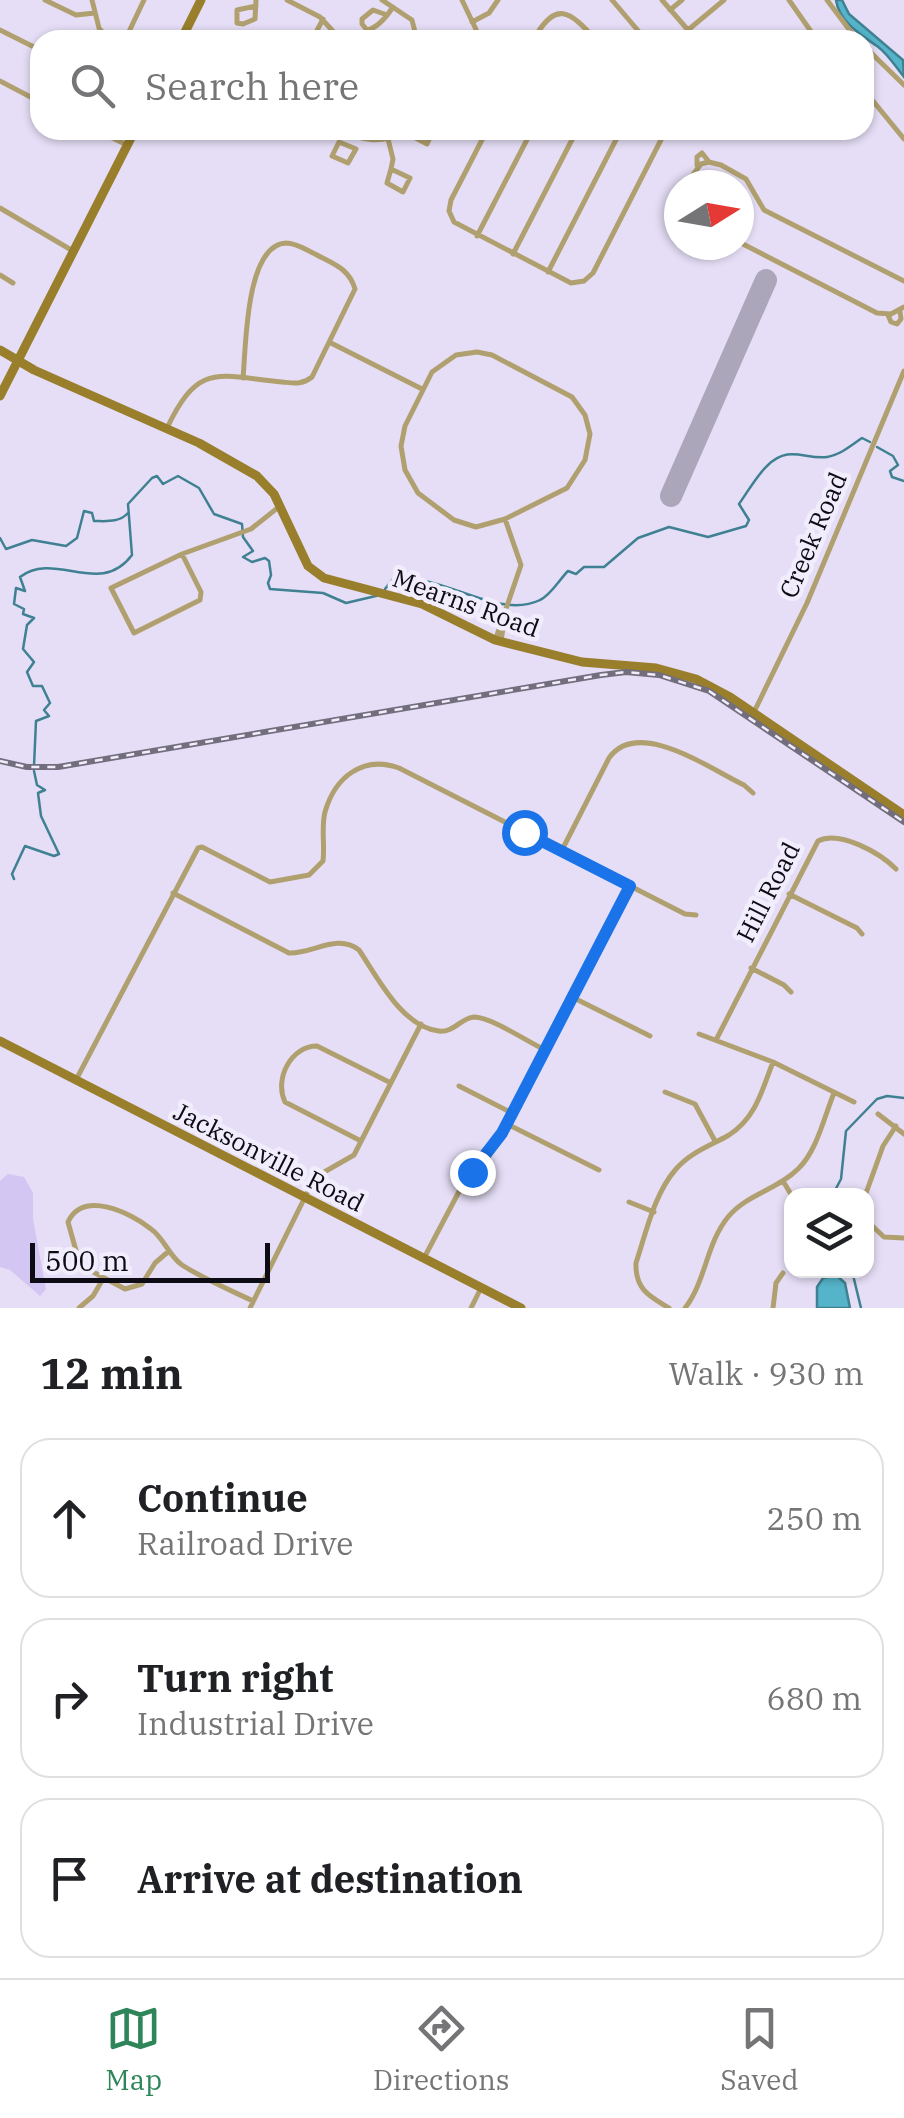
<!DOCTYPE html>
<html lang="en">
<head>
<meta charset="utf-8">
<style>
	:root { --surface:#fff; --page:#f2f2f2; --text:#202124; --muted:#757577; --line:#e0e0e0; --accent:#2e8559 }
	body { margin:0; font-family:"IBM Plex Serif",serif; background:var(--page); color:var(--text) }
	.controls { position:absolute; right:30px; bottom:30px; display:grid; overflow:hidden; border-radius:20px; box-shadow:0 2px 8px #0004 }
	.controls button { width:90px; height:90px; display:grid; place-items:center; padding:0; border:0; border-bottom:2px solid var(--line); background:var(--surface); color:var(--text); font:50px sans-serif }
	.compass { position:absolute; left:664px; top:170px; width:90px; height:90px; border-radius:50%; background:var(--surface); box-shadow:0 2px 8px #0004; rotate:79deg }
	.scale { position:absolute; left:30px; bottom:25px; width:240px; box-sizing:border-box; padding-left:10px; border:5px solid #0d0b13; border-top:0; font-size:28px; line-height:35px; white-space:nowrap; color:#0d0b13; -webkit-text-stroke:8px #f1edfc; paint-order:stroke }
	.stop { position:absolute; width:30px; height:30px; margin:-22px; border:8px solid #1a73e8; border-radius:50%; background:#fff }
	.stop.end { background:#1a73e8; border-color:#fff; box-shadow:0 2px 10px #0008 }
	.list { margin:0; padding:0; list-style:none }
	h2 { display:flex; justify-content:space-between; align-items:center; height:130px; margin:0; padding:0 40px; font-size:42px }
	h2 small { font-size:32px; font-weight:400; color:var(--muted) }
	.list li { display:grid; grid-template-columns:65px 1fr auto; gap:30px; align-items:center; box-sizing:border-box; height:160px; margin:0 20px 20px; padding:0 20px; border:2px solid var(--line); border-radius:30px }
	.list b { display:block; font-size:38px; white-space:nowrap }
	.list p { margin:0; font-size:32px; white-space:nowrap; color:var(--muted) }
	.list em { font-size:32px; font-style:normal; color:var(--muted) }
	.icon { flex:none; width:55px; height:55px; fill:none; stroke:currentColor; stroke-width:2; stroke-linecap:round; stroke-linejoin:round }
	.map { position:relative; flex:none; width:904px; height:1308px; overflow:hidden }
	.search { position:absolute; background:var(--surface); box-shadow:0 2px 8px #0004; left:30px; right:30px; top:30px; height:110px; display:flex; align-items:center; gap:25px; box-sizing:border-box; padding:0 35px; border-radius:30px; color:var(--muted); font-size:38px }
	.sheet { height:670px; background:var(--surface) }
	nav { display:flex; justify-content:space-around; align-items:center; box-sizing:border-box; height:140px; border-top:2px solid var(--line); background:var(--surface); font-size:28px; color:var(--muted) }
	nav a { display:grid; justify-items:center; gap:5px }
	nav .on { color:var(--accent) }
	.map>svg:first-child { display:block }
	.green { fill:#d3c6f2 }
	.water { fill:#55b4c9; stroke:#3f8192; stroke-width:2.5 }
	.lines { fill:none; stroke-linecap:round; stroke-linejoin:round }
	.stream { stroke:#3f8192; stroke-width:2.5 }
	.runway { stroke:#aca6ba; stroke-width:22 }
	.street { stroke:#b1a06f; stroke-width:5 }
	.secondary { stroke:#997e2c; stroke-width:9 }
	.rail-casing { stroke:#736e7e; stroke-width:6 }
	.rail { stroke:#f1edfc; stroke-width:2.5; stroke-dasharray:8; stroke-linecap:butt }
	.route { stroke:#1a73e8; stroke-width:12 }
	.labels { text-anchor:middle; stroke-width:9; stroke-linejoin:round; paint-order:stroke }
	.street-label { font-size:25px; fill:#0d0b13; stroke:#f1edfc }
</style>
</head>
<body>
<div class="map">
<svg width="904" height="1308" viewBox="0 0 904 1308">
	<rect width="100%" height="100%" fill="#e5def6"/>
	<path class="green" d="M 8,1174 L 24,1177 L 33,1193 L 33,1219 L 46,1289 L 40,1296 L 10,1270 L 0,1267 L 0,1181 Z"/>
	<path class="water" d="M 836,0 L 842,0 L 849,14 L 903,60 L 904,77 C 896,67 888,54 877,46 C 861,35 839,22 836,0 Z
		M 836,1275 L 845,1283 L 850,1308 L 817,1308 L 817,1287 L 823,1278 Z"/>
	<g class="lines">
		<path class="stream" d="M 877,447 L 893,456 L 898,465 L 890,471 L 892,477 L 904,481
			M 0,538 L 6,549 L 32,540 L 66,546 L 77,538 L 84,511 L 92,513 L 94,521 C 106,521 119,523 128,513
			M 385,589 L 393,579 C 443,572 497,621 540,600 C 551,595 559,580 568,571 L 576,574 L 584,567 L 604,567 L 638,538 L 669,527 L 708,537 L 746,526 L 749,520 L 739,504 C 747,493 757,475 767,466 C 789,444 805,460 827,457 C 840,455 852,445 862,438 L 870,442
			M 34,766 L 36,721 L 49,716 L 44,710 L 50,703 L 42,686 L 33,686 L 27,672 L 34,662 L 23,649 L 27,625 L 34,618 L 23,614 L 24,609 L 14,604 L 16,588 L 25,591 L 20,577 C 55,550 100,598 132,555 L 128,504 L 152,478 L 157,476 L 163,484 L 178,476 L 199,488 L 214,514 L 242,524 L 243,537 L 253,551 L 243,557 L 252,562 L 265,558 L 269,561 L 271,575 L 268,583 L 270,589 L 323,593 L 346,603 L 380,595
			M 14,879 L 12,874 L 25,846 L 54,856 L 59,854 L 41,816 L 38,793 L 45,790 L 37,785 L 34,771
			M 832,1196 L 841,1179 L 846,1131 L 877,1099 L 887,1096 L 904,1098
			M 846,1270 L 853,1275 L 861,1308"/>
		<path class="runway" d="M 671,496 L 766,280"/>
		<path class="street" d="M 45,0 L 76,15 L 95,13
			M 92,0 L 99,28 L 109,40
			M 287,0 L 320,17 L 341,40
			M 382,0 L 412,20 L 417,40
			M 462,0 L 481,40
			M 612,0 L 646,40
			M 662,0 L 688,30
			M 789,0 L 817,40
			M 827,0 L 857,40
			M 256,6 L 237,10 L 237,23 L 243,24 L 255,19 L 256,0
			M 670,10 L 682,0
			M 387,15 L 373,10 L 362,19 L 362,24 L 367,30 C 378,28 387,16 393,7
			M 472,22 L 489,13 L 498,0
			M 0,30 L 40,50
			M 125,40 L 144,0
			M 291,40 L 294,34 L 313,36
			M 312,40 L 323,19
			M 533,40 C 556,0 569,10 596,40
			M 676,40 L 724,0
			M 864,46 L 904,85
			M 0,81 L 40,102
			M 864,90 L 904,139
			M 96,130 L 127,145
			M 282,130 L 295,136 L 298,130
			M 344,130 C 360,141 386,145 400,130
			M 412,130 L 410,135 L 427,144 L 431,135 L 421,130
			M 492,130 L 484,136 L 451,200 L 449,211 L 454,222 L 571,283 L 584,281 L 593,273 L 666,130
			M 514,130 L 528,137
			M 388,139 L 393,159 L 391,169
			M 339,142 L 356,149 L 348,163 L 332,156 Z
			M 697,165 L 697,157 L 702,153 L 709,162
			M 391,169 L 410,178 L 403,192 L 387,183 Z
			M 685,185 L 701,164 L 709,162 L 721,165 L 746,179 L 764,210 L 904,281
			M 679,200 L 672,208 L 679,212
			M 0,208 L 73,251
			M 477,236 L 532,130
			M 739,242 L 877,313 L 891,314 L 904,307
			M 513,254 L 577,130
			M 548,272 L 621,130
			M 0,275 L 13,283
			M 888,315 L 891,322 L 897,324 L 901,319 L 900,311
			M 331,343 L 422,389
			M 477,352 L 492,355 L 572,397 L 585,415 L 590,434 L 585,460 L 567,488 L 505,519 L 476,527 L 454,520 L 418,493 L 405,470 L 401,446 L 405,426 L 432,372 L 456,355 Z
			M 167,428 C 199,361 218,376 282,382 C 294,383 302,385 312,377 L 355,289 C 349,268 333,264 315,254 C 306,250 297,243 286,243 C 245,245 246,349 243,378
			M 182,554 L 201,592 L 200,600 L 134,633 L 111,588 Z
			M 182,554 L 251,529 L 280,506
			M 496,638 L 521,565 L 505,519
			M 501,641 L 505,615
			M 754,712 L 807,603 L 904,371
			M 562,850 L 609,758 C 638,717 710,769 744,785 L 753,793
			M 173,893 L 289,953 C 313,954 337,933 359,950 C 378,978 402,1027 439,1031 C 453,1033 461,1018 474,1017 C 491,1017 528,1042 545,1050
			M 789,894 L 857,928 L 862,934
			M 751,968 L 784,985 L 791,992
			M 572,997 L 650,1036
			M 699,1034 L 773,1062 L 854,1102
			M 716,1040 L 818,841 C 840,830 880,853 896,869
			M 77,1078 L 198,848 L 202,847 L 270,882 L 309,875 L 323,861 C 325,845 321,827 325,812 C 335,777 363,755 399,768 L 685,914 L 696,915
			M 459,1086 L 512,1113
			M 665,1092 L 695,1104 L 715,1141
			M 878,1114 L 904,1134
			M 507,1124 L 599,1170
			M 361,1141 L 285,1102 C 274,1079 291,1046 317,1046 L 391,1083
			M 783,1181 L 792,1196
			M 865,1196 L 883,1146 L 896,1126
			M 629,1202 L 654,1212
			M 866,1220 L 884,1237 L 904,1238
			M 169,1251 L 155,1263 L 142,1284 L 125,1289 L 80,1265 L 68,1222 C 83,1190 130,1212 151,1229 C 164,1238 169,1256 182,1265 C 204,1279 230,1290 253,1301
			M 424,1258 L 463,1184 L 502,1133 L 630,886
			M 79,1308 L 93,1296 L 103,1279
			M 250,1308 L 311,1185 L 319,1175 L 354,1155 L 421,1024
			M 471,1308 L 481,1288
			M 669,1308 C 649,1296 635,1289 636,1263 C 646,1233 654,1194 676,1169 C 691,1152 710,1146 729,1135 C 756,1118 762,1090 773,1062
			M 685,1308 C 706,1281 706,1244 728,1217 C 747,1194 777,1190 798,1169 C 817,1151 824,1117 834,1093
			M 773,1308 L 776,1283 L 783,1273"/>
		<path class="secondary" d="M 181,40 L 201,0
			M 0,350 L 34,370 L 199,443 L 257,476 L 274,494 L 308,566 L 324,578 L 422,604 L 495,640 L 582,662 L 656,668 L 696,679 L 730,697 L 904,815
			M 0,396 L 135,130
			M 0,1041 L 521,1308"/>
		<g class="rail-casing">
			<path id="rail" d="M 0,761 L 27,767 L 58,767 L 601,675 L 626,672 L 659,675 L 709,691 L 904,822"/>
		</g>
		<use href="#rail" class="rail"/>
	</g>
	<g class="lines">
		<path class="route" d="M 472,1172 L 502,1133 L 630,886 L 524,832"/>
	</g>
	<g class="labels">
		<g class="street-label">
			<text transform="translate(813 535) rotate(-67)" y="9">Creek Road</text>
			<text transform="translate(466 603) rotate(20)" y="9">Mearns Road</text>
			<text transform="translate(768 892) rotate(-63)" y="9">Hill Road</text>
			<text transform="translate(269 1157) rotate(27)" y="9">Jacksonville Road</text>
		</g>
	</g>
</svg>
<div class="controls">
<button><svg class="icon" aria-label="layers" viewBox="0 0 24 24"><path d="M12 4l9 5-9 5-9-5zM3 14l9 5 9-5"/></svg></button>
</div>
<svg class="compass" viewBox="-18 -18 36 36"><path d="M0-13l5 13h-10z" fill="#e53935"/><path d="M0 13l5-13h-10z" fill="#757577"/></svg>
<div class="scale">500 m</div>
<div class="stop" style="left:524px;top:832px"></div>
<div class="stop end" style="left:472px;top:1172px"></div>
<div class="search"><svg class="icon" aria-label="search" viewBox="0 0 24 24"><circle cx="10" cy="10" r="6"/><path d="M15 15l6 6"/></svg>Search here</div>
</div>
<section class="sheet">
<h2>12 min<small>Walk · 930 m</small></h2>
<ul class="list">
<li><svg class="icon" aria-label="ahead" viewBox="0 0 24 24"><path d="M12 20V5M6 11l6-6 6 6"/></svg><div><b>Continue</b><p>Railroad Drive</p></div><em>250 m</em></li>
<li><svg class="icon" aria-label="right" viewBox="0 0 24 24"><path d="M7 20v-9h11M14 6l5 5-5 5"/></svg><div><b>Turn right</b><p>Industrial Drive</p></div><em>680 m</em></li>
<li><svg class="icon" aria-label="arrive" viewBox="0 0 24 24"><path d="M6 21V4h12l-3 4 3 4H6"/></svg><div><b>Arrive at destination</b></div></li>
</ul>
</section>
<nav>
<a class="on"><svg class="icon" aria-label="map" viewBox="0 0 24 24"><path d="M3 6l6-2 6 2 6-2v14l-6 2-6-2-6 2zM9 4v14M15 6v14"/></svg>Map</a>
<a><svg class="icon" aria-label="directions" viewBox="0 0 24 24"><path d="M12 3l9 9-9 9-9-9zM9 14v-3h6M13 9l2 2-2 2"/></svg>Directions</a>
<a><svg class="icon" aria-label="saved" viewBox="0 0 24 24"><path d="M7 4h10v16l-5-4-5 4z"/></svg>Saved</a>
</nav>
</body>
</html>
